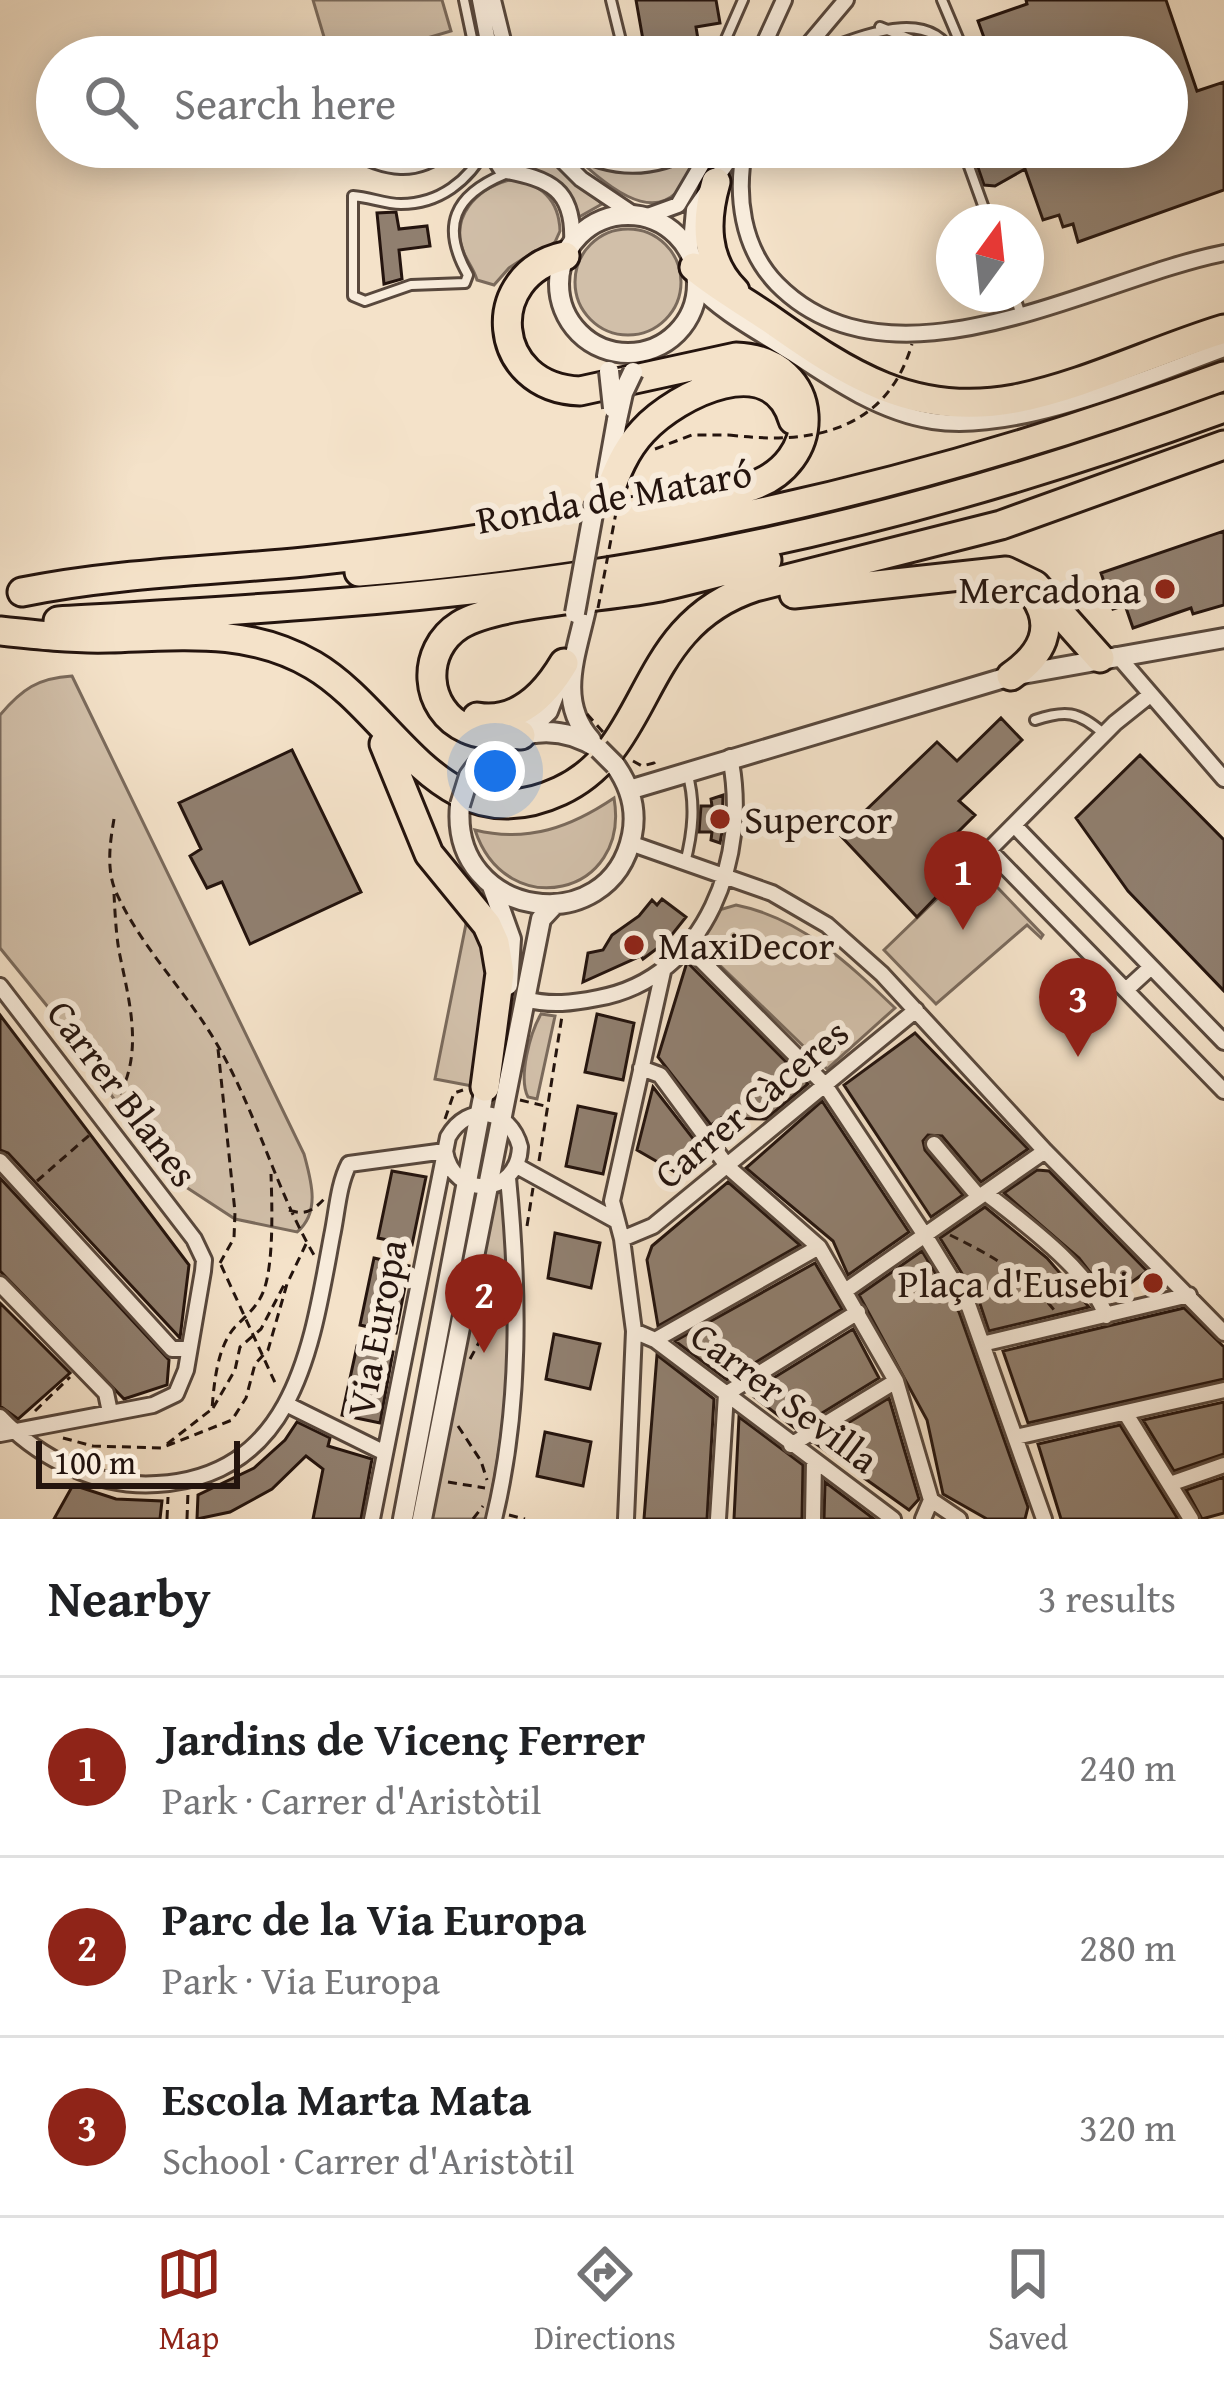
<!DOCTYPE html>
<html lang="en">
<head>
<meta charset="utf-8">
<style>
	:root { --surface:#fff; --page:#f2f2f2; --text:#202124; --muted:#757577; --line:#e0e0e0; --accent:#8f2418 }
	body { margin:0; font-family:"Gentium Book Plus",serif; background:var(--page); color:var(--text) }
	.compass { position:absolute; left:936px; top:204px; width:108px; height:108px; border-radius:50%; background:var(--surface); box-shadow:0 6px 30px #0003; rotate:15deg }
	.scale { position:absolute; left:36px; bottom:30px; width:204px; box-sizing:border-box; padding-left:12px; border:6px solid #24140e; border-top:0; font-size:33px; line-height:42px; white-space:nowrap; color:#24140e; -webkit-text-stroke:9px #f8ecdc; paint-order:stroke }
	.you { position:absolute; left:495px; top:771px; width:42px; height:42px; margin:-30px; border:9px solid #fff; border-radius:50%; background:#1a73e8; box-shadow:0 0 0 18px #1a73e833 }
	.badge { display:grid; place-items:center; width:78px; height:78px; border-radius:50%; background:var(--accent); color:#fff; font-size:39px; font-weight:700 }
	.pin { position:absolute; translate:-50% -99px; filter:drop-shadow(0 3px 6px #0008) }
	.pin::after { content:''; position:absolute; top:63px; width:42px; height:36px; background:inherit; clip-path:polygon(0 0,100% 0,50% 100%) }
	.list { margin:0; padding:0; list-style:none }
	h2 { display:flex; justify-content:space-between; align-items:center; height:156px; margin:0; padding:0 48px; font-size:51px }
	h2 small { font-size:39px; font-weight:400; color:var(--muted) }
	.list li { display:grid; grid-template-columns:78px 1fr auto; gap:36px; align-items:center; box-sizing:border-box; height:180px; padding:0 48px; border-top:3px solid var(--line) }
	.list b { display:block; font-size:45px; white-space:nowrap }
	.list p { margin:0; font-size:39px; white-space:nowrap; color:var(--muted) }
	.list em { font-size:39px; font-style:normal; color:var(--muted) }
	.icon { flex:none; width:66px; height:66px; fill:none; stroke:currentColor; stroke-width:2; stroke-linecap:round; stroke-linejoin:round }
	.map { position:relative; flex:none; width:1224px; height:1519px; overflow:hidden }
	.search { position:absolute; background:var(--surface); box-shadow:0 6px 30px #0003; left:36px; right:36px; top:36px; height:132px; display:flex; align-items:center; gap:30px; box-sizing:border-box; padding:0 42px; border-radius:66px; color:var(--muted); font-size:45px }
	.sheet { height:696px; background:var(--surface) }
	nav { display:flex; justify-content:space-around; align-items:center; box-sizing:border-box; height:168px; border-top:3px solid var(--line); background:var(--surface); font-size:33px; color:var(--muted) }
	nav a { display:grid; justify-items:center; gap:6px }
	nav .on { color:var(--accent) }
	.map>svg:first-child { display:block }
	.green { fill:#d1bfa9; stroke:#7a6a5c; stroke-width:3 }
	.building { fill:#907f6f; stroke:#24140e; stroke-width:3 }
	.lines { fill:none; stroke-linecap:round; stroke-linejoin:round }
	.service-casing { stroke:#58483d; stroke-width:14 }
	.minor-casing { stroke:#58483d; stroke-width:20 }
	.tertiary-casing { stroke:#58483d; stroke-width:24 }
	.motorway-casing { stroke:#24140e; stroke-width:33 }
	.path { stroke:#24140e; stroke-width:3; stroke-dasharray:9 6; stroke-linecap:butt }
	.service { stroke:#f8ecdc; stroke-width:8 }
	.minor { stroke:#f8ecdc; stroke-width:14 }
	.tertiary { stroke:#f8ecdc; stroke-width:18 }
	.motorway { stroke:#f4e2c9; stroke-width:27 }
	.tertiary-bridge-casing { stroke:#58483d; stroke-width:24; stroke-linecap:butt }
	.path-bridge { stroke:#24140e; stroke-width:3; stroke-dasharray:9 6; stroke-linecap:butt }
	.tertiary-bridge { stroke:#f8ecdc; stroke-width:18 }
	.poi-dot { fill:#8f2418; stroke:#f8ecdc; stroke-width:4.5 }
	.labels { text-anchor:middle; stroke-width:12; stroke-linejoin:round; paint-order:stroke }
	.street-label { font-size:39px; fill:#24140e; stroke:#f8ecdc }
	.poi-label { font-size:39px; fill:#24140e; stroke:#f8ecdc; text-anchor:end }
</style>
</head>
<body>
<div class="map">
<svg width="1224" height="1519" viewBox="0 0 1224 1519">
	<rect width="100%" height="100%" fill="#f4e2c9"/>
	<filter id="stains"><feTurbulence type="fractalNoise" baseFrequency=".00167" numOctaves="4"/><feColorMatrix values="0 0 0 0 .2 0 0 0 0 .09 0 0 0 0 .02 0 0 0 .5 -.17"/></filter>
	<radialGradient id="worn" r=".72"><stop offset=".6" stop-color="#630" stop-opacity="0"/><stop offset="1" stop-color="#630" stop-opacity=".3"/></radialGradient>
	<path class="green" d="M 313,0 L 442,0 L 451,31 L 363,57 L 330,57 Z
		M 495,147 L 540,147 L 602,204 L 579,217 C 570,178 541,168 505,166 Z
		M 687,158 L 693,163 C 669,235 615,194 578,159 C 614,176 651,175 687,158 Z
		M 509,180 C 541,182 559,200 560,231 L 555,242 L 540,254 L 535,251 L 509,268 L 494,285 L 477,280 C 474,269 468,263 464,253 C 449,216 477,189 509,180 Z
		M575 282a53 53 0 1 1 106 0a53 53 0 1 1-106 0Z
		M 72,676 L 304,1154 C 311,1180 321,1212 297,1232 L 235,1219 L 169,1176 L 52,1012 L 0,948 L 0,715 C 22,689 38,678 72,676 Z
		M 614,798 C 631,896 506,924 475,830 C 528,843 571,827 614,798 Z
		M 974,863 L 1043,935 L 1041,938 L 1027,925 L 936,1004 L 884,950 Z
		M 736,905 C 801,918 849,964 895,1008 L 827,1069 L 700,946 L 698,937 L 719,910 Z
		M 469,909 L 490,942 L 472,1086 L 435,1079 Z
		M 541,1014 L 555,1016 L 537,1099 L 528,1097 C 518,1078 530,1033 541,1014 Z
		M 501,1189 C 507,1209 506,1234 507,1255 C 512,1343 506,1433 486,1519 L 428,1519 L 492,1198 Z"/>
	<path class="building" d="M 636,0 L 716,0 L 720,23 L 696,27 L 700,52 L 646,57 Z
		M 1026,0 L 1166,0 L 1197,91 L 1224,82 L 1224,190 L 1078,242 L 1073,224 L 1063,227 L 1059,215 L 1043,220 L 1025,169 L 995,186 L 984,185 L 973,153 L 980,147 L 1167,147 L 1167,57 L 991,57 L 978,21 L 1027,4 Z
		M 396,212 L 399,229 L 427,226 L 430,246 L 399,250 L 402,279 L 384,284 L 377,213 Z
		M 1224,531 L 1224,605 L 1193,614 L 1191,608 L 1133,628 L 1125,605 L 1113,609 L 1101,573 Z
		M 1001,718 L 1022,740 L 959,801 L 975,815 L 942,848 L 963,869 L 917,917 L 840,835 L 937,742 L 957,761 Z
		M 292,750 L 361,892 L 250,944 L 222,882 L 207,888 L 190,856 L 201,849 L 179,803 Z
		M 1140,755 L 1224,840 L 1224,991 L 1128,891 L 1076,818 Z
		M 723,795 L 722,832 L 720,843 L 711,840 L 712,832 L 699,832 L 701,806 L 712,806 L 711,799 Z
		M 662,899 L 686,917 L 667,941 L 643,959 L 641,956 L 583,982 L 588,953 L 603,950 L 612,935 L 639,916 L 652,900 L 657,905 Z
		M 687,962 L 808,1084 L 766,1119 L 721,1118 L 711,1125 L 658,1057 Z
		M 597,1014 L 634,1023 L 623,1080 L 585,1072 Z
		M 0,1015 L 189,1265 L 180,1338 L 8,1153 L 0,1150 Z
		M 915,1033 L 1028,1149 L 981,1182 L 942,1136 L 928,1135 L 923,1141 L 925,1150 L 963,1195 L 931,1217 L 844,1085 Z
		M 653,1087 L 702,1150 L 675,1172 L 637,1150 Z
		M 822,1101 L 909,1232 L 848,1275 L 833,1241 L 746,1168 Z
		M 578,1106 L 616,1114 L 603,1174 L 566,1166 Z
		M 1037,1170 L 1049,1171 L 1147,1271 L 1110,1298 L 1079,1258 L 1004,1193 Z
		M 392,1171 L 426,1177 L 412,1245 L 378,1238 Z
		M 0,1178 L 169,1360 L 167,1385 L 124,1399 L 0,1271 Z
		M 728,1182 L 800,1245 L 658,1326 L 647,1260 L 652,1246 Z
		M 985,1207 L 1047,1258 L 1089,1307 L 989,1331 L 979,1301 L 940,1238 Z
		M 555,1233 L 600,1243 L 591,1288 L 548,1278 Z
		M 922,1251 L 959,1312 L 1028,1507 L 1025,1519 L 987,1519 L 943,1494 L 927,1420 L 859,1295 Z
		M 374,1258 L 409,1266 L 396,1333 L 360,1325 Z
		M 815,1263 L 842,1309 L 727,1380 L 675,1341 Z
		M 0,1303 L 70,1373 L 18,1419 L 0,1406 Z
		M 1184,1308 L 1224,1347 L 1224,1379 L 1028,1423 L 1003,1351 Z
		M 853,1329 L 879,1378 L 796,1429 L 749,1393 Z
		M 554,1334 L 600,1344 L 590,1389 L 546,1379 Z
		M 357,1346 L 393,1352 L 380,1423 L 342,1415 Z
		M 657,1355 L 714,1399 L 707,1519 L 644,1519 Z
		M 889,1398 L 919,1499 L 909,1510 L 815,1443 Z
		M 1224,1402 L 1224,1454 L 1174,1471 L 1143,1420 Z
		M 739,1417 L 803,1465 L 802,1519 L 734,1519 Z
		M 297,1422 L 330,1438 L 328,1446 L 372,1459 L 361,1519 L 313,1519 L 323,1469 L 306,1456 L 272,1489 L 254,1499 L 230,1512 L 197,1519 L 198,1495 L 254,1468 L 285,1440 Z
		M 1120,1425 L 1178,1519 L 1061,1519 L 1038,1444 Z
		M 545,1432 L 591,1442 L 583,1486 L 537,1476 Z
		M 1224,1477 L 1224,1513 L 1202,1519 L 1186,1490 Z
		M 825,1482 L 874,1519 L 824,1519 Z
		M 73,1485 L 116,1499 L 162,1501 L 160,1519 L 54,1519 Z"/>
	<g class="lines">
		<g class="service-casing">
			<path id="service" d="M 464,0 L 476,57
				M 611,0 L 625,57
				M 942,0 L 966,57
				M 880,27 L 915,41 L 929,57
				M 718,57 L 743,0
				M 802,57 C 851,42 928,0 954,57
				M 962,147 L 989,222
				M 337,148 C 388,170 409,182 456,147
				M 486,148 C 469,181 439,204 401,204 C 385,204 369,197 353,196 L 353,296 L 365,301 L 411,285 L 465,283 L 468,275 C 440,226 454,195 505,174
				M 1014,294 L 1021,315
				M 1035,720 C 1065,710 1078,711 1103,733
				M 685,863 C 693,832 696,803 687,772"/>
		</g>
		<g class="minor-casing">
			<path id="minor" d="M 480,0 L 491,57
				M 493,0 L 507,57
				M 758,57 L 784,0
				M 798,57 L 846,0
				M 487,147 L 502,170 C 550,179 575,189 572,244
				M 549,147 L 581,179 L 636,216
				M 570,147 C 611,170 653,171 694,147
				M 745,147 C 735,195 742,248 777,284 C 892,401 1096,278 1224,253
				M 645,217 L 678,205 L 712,147
				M 690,254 L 694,210 L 738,147
				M 696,285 C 722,314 761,333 793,354 C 835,382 881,413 933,421 C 1017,434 1145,378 1224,349
				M 1117,655 L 1224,779
				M 1150,695 L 1115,723 L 989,850 L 1224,1091
				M 1014,825 L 1224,1042
				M 630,843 L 772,893 L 827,925 L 882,974 L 1045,1151 L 1224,1333
				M 686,945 L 825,1085 L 926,1237 L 969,1307 L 1044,1519
				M 0,986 L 194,1239 L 204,1260 L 203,1271 L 186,1370 L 176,1394 L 153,1405 L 0,1434
				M 1126,990 L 1151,967
				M 525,999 C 551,1006 573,1003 598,998 C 708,978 750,854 730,757
				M 641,1068 L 660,1075 L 728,1167 L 819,1247 L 896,1381 L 931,1500 L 923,1519
				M 934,1144 L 979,1197
				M 0,1161 L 172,1349 L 189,1349
				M 517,1166 L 615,1220
				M 987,1194 C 1024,1223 1091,1272 1106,1316
				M 622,1239 L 653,1226 L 916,1010
				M 0,1284 L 106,1393 L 110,1412
				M 845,1291 L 1045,1151
				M 634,1331 L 655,1340 L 893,1519
				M 655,1340 L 819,1247
				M 982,1344 L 1189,1295
				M 288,1405 L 385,1453
				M 1126,1414 L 1191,1519
				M 0,1417 C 40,1459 98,1488 157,1484 C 296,1476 312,1343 332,1236 C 337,1213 338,1185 349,1164 L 445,1151
				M 1016,1437 L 1224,1390
				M 791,1445 L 896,1381
				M 1170,1484 L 1224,1465
				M 931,1500 L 959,1519
				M 372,1519 L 448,1137 C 468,1102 510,1108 520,1147 C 518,1197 453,1200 445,1151
				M 494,1519 C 521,1408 519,1291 508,1178
				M 626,1519 L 634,1331 L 622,1239 L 612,1201 L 664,967
				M 718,1519 L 726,1394 L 858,1312
				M 813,1519 L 814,1461"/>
		</g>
		<g class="tertiary-casing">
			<path id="tertiary" d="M559 284a69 69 0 1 1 138 0a69 69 0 1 1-138 0Z
				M 607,476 L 617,420
				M 586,609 C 576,655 556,701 591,740
				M 524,734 L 548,711 L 562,674
				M 469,776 C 500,730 553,719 599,749
				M 629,790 L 1011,676 L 1224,638
				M 460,805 C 449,918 610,943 632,835 C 637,810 630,786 615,765
				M 492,886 L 511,939 L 508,985
				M 403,1519 L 487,1076
				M 422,1519 L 541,919 L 555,904"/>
		</g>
		<g class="motorway-casing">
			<path id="motorway" d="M 716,182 C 705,220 704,260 735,291
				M 694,267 C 719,288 744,301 770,319 C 848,374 914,418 1015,399 C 1086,385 1155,350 1224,329
				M 607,498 C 616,473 625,450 643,431 C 677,394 772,347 793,420
				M 359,572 C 654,549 947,478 1224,376
				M 22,592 C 116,573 209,571 304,562 C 452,547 601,520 746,488 C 828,465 822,360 736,357 L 580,391 C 490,388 482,274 565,256
				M 794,594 L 1006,571 L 1035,585 L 1100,658
				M 58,621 C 228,611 396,602 565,578 C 790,547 1011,486 1224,408
				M 0,631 C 36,635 73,639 109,638 C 180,636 248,627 313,665 C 395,713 442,846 560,791 C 655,747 635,626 755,587 L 1001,525 L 1224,445
				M 1011,676 C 1041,655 1057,628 1034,595
				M 477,717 C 516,724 545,695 564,663
				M 521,735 C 503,733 484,737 467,729 C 423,710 420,650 460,625 C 497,602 611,597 660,587 C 696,579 731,569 767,560
				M 384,744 L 429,854 L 487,925 L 495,943 L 500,973 L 485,1087"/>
		</g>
		<path class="path" d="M 655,449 L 692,435 L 729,435
			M 633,761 L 642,766 L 654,763 L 655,766
			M 114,819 C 110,842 106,870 116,892 C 141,948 188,993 218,1046 C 257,1113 275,1188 314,1255
			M 218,1049 L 235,1212 L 234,1238 L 220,1263
			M 520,1100 L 545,1106
			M 112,1107 C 146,1059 130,1005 119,951 C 116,933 115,913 114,894
			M 445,1119 L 454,1093 L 463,1090
			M 539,1161 L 562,1016
			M 37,1181 L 93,1132
			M 289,1210 C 306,1216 314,1210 326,1197
			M 527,1226 L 533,1188
			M 950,1235 C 991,1255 1030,1277 1057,1314
			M 221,1265 L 277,1387
			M 470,1359 L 500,1304
			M 213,1408 L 235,1370 L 240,1347 L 261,1329 L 284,1285
			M 35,1411 L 70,1377
			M 458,1426 L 481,1461 L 487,1480
			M 63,1438 L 93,1446 L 161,1448 L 232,1420 L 246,1398 L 255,1364 L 268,1350 L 287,1284 L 306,1244
			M 167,1444 L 212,1409 C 214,1384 217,1347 235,1327 C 247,1315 258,1306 264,1290 C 274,1261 272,1205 271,1174
			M 448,1482 L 485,1488
			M 509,1515 L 525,1519
			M 167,1519 L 168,1497
			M 187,1519 L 188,1492
			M 473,1519 L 483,1506"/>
		<use href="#service" class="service"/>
		<use href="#minor" class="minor"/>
		<use href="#tertiary" class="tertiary"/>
		<use href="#motorway" class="motorway"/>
		<g class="tertiary-bridge-casing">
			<path id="tertiary-bridge" d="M 609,371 L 613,408
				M 617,420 L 623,393 L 633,372
				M 575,613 L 595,503
				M 599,749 L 615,765
				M 460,805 L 469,776"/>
		</g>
		<path class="path-bridge" d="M 729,435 C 809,445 886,433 912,344
			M 598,608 L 618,502
			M 587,714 L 603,732"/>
		<use href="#tertiary-bridge" class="tertiary-bridge"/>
	</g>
	<g class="poi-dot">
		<circle cx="1165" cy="589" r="12"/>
		<circle cx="720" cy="819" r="12"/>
		<circle cx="634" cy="945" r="12"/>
		<circle cx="1153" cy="1283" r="12"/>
	</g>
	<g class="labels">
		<g class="street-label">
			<text transform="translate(614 496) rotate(-10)" y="14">Ronda de Mataró</text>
			<text transform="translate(123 1093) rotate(53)" y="14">Carrer Blanes</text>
			<text transform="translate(751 1103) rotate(-40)" y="14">Carrer Càceres</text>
			<text transform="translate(376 1328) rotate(-79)" y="14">Via Europa</text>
			<text transform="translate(785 1397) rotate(37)" y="14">Carrer Sevilla</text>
		</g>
		<g class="poi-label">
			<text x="1141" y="603">Mercadona</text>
			<text x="744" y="833" text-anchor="start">Supercor</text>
			<text x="658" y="959" text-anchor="start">MaxiDecor</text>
			<text x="1129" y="1297">Plaça d'Eusebi</text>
		</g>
	</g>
	<rect width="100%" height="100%" filter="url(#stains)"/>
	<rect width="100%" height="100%" fill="url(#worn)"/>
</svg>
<svg class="compass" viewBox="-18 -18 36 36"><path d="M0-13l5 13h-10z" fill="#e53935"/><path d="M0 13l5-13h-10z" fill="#757577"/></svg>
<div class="scale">100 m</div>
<div class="you"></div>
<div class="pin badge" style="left:963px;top:930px">1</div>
<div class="pin badge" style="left:484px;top:1353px">2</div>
<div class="pin badge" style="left:1078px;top:1057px">3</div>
<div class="search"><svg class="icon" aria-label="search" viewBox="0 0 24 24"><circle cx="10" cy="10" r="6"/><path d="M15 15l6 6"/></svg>Search here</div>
</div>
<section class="sheet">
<h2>Nearby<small>3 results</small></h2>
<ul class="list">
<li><span class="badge">1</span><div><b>Jardins de Vicenç Ferrer</b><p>Park · Carrer d'Aristòtil</p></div><em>240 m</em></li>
<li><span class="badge">2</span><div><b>Parc de la Via Europa</b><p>Park · Via Europa</p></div><em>280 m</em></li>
<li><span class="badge">3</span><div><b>Escola Marta Mata</b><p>School · Carrer d'Aristòtil</p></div><em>320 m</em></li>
</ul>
</section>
<nav>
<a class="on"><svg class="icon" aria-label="map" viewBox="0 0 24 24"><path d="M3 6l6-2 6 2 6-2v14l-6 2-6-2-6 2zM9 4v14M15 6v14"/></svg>Map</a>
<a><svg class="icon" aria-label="directions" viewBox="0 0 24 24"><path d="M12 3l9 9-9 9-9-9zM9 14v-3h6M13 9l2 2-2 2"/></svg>Directions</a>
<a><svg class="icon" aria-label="saved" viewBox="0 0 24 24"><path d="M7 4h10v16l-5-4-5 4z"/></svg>Saved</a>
</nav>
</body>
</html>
